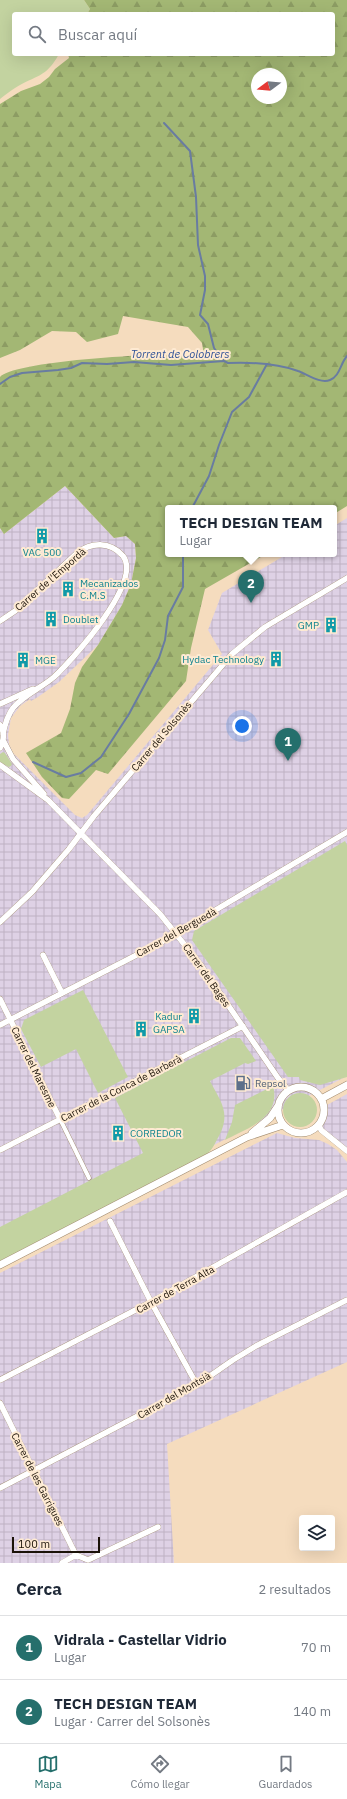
<!DOCTYPE html>
<html lang="es">
<head>
<meta charset="utf-8">
<style>
	:root { --surface:#fff; --page:#f2f2f3; --text:#1f2937; --muted:#747a83; --line:#e0e1e3; --accent:#256f6c }
	body { margin:0; font-family:"IBM Plex Sans",sans-serif; background:var(--page); color:var(--text) }
	.controls { position:absolute; right:12px; bottom:12px; display:grid; overflow:hidden; border-radius:4px; box-shadow:0 4px 16px #0002 }
	.controls button { width:36px; height:36px; display:grid; place-items:center; padding:0; border:0; border-bottom:1px solid var(--line); background:var(--surface); color:var(--text); font:20px sans-serif }
	.compass { position:absolute; left:251px; top:68px; width:36px; height:36px; border-radius:50%; background:var(--surface); box-shadow:0 4px 16px #0002; rotate:254deg }
	.scale { position:absolute; left:12px; bottom:10px; width:88px; box-sizing:border-box; padding-left:4px; border:2px solid #1b1208; border-top:0; font-size:11px; line-height:14px; white-space:nowrap; color:#1b1208; -webkit-text-stroke:3px #feead2; paint-order:stroke }
	.you { position:absolute; left:242px; top:726px; width:14px; height:14px; margin:-10px; border:3px solid #fff; border-radius:50%; background:#1a73e8; box-shadow:0 0 0 6px #1a73e833 }
	.badge { display:grid; place-items:center; width:26px; height:26px; border-radius:50%; background:var(--accent); color:#fff; font-size:13px; font-weight:700 }
	.pin { position:absolute; translate:-50% -33px; filter:drop-shadow(0 1px 2px #0008) }
	.pin::after { content:''; position:absolute; top:21px; width:14px; height:12px; background:inherit; clip-path:polygon(0 0,100% 0,50% 100%) }
	.popup { position:absolute; left:165px; top:505px; width:172px; height:52px; box-sizing:border-box; display:grid; place-content:center; border-radius:4px; background:var(--surface); filter:drop-shadow(0 1px 3px #0005); font-size:13px; white-space:nowrap; color:var(--muted) }
	.popup b { font-size:15px; color:var(--text) }
	.popup::after { content:''; position:absolute; left:50%; top:100%; margin-left:-8px; border:8px solid transparent; border-top-color:var(--surface) }
	.list { margin:0; padding:0; list-style:none }
	h2 { display:flex; justify-content:space-between; align-items:center; height:52px; margin:0; padding:0 16px; font-size:17px }
	h2 small { font-size:13px; font-weight:400; color:var(--muted) }
	.list li { display:grid; grid-template-columns:26px 1fr auto; gap:12px; align-items:center; box-sizing:border-box; height:64px; padding:0 16px; border-top:1px solid var(--line) }
	.list b { display:block; font-size:15px; white-space:nowrap }
	.list p { margin:0; font-size:13px; white-space:nowrap; color:var(--muted) }
	.list em { font-size:13px; font-style:normal; color:var(--muted) }
	.icon { flex:none; width:22px; height:22px; fill:none; stroke:currentColor; stroke-width:2; stroke-linecap:round; stroke-linejoin:round }
	.map { position:relative; flex:none; width:347px; height:1563px; overflow:hidden }
	.search { position:absolute; background:var(--surface); box-shadow:0 4px 16px #0002; left:12px; right:12px; top:12px; height:44px; display:flex; align-items:center; gap:10px; box-sizing:border-box; padding:0 14px; border-radius:4px; color:var(--muted); font-size:15px }
	.sheet { height:180px; background:var(--surface) }
	nav { display:flex; justify-content:space-around; align-items:center; box-sizing:border-box; height:56px; border-top:1px solid var(--line); background:var(--surface); font-size:11px; color:var(--muted) }
	nav a { display:grid; justify-items:center; gap:2px }
	nav .on { color:var(--accent) }
	.map>svg:first-child { display:block }
	.industrial { fill:url(#industrial-grid) }
	.grass { fill:#c3d3a0 }
	.forest { fill:url(#forest-firs); fill-rule:evenodd }
	.lines { fill:none; stroke-linecap:round; stroke-linejoin:round }
	.stream { stroke:#697ca1; stroke-width:2 }
	.pedestrian-casing { stroke:#a08a6e; stroke-width:5 }
	.minor-casing { stroke:#a08a6e; stroke-width:6 }
	.tertiary-casing { stroke:#a08a6e; stroke-width:8 }
	.pedestrian { stroke:#fff; stroke-width:4 }
	.minor { stroke:#fff; stroke-width:5.5 }
	.tertiary { stroke:#fff; stroke-width:7 }
	.labels { text-anchor:middle; stroke-width:4; stroke-linejoin:round; paint-order:stroke }
	.culture-label { font-size:10px; fill:#0d838f; stroke:#feead2; text-anchor:start }
	.street-label { font-size:10px; fill:#1b1208; stroke:#feead2 }
	.service-label { font-size:10px; fill:#4e5e75; stroke:#feead2; text-anchor:start }
	.water-label { font-size:11px; font-style:italic; fill:#2f5298; stroke:#feead2 }
</style>
</head>
<body>
<div class="map">
<svg width="347" height="1563" viewBox="0 0 347 1563">
	<defs>
		<pattern id="industrial-grid" width="8" height="8" patternUnits="userSpaceOnUse"><rect width="8" height="8" fill="#ded1e5"/><path d="M0 4h8M4 0v8" fill="none" stroke="#beb2c3"/></pattern>
		<pattern id="forest-firs" width="22" height="20" patternUnits="userSpaceOnUse"><rect width="22" height="20" fill="#a3b774"/><path d="M5 1l3.5 6h-7zM16 11l3.5 6h-7z" fill="#8c9c63"/></pattern>
	</defs>
	<rect width="100%" height="100%" fill="#f5dcbe"/>
	<path class="industrial" d="M 65,486 L 114,538 L 126,536 L 135,544 L 136,558 L 131,584 L 122,605 L 98,645 L 59,682 L 38,697 L 31,701 L 30,699 L 20,706 L 11,718 L 8,735 L 9,744 L 13,753 L 75,815 L 82,818 L 87,815 L 222,654 L 208,630 L 222,593 L 287,554 L 334,554 L 334,526 L 347,518 L 347,1076 L 0,1256 L 0,528 L 4,534 Z
		M 347,1094 L 347,1151 L 319,1125 L 327,1105 Z
		M 277,1133 L 295,1138 L 319,1140 L 328,1144 L 337,1150 L 347,1162 L 347,1362 L 167,1444 L 174,1563 L 0,1563 L 0,1273 Z"/>
	<path class="grass" d="M 0,0 L 84,0 L 90,9 L 87,14 L 14,14 L 14,54 L 59,54 C 46,78 36,75 15,88 C 10,91 5,95 0,99 Z
		M 3,752 L 5,753 L 12,764 L 11,766 L 9,767 L 0,762 L 0,754 Z
		M 345,841 L 347,845 L 347,1077 L 320,1085 L 300,1080 L 299,1077 L 288,1077 L 192,940 L 194,931 Z
		M 83,990 L 128,1077 L 98,1093 L 76,1049 L 41,1067 L 21,1029 L 24,1020 Z
		M 231,1038 L 240,1038 L 256,1061 L 248,1064 L 245,1063 L 210,1081 C 221,1102 231,1113 219,1136 C 215,1143 213,1149 207,1154 L 0,1261 L 0,1227 L 143,1153 L 115,1098 Z
		M 273,1086 C 282,1118 245,1129 225,1140 L 232,1122 L 235,1105 Z
		M283 1110a17 17 0 1 1 34 0a17 17 0 1 1-34 0Z"/>
	<path class="forest" d="M 84,0 L 347,0 L 347,506 L 334,514 L 334,508 L 168,508 L 168,554 L 266,554 L 205,589 L 191,648 L 186,681 L 108,774 L 96,770 L 69,799 L 62,798 L 42,777 L 26,753 L 61,733 L 70,709 L 75,683 L 82,667 L 98,645 L 122,605 L 131,584 L 136,558 L 135,544 L 126,536 L 114,538 L 65,486 L 4,534 L 0,528 L 0,377 C 15,362 124,356 150,355 C 168,355 187,357 204,355 L 202,343 L 188,327 L 123,316 L 118,334 L 87,342 L 76,332 L 52,331 L 20,350 L 0,358 L 0,104 L 21,91 L 40,84 L 49,77 L 55,69 L 69,58 L 68,54 L 333,54 L 333,14 L 87,14 L 90,9 ZM 257,74 L 281,74 L 281,98 L 257,98 Z"/>
	<g class="lines">
		<path class="stream" d="M 164,123 L 190,151 L 196,197 L 198,245 L 205,276 L 205,290 L 200,315 L 208,324 L 214,348 L 224,361
			M 0,384 L 10,377 L 22,373 L 58,370 L 71,368 L 82,363 L 107,364 L 134,362 L 171,365 L 224,361 L 228,363 C 252,362 276,363 298,371 C 307,374 320,384 330,380 C 340,376 340,364 347,356
			M 192,508 L 209,476 L 219,445 L 232,412 L 249,397 L 267,364
			M 33,762 L 66,777 L 81,773 L 101,757 L 129,714 L 159,658 L 165,640 L 168,616 L 183,587 L 183,554"/>
		<g class="pedestrian-casing">
			<path id="pedestrian" d="M 60,1119 L 89,1178"/>
		</g>
		<g class="minor-casing">
			<path id="minor" d="M 0,621 L 15,611 L 77,553 C 91,542 110,541 123,556 C 143,582 72,660 54,677 C 41,688 24,695 13,708 C 7,716 5,724 3,734
				M 0,704 L 33,689
				M 0,725 C 5,732 4,740 0,748
				M 3,740 L 13,759 L 44,794
				M 0,765 L 48,800 L 160,914 L 200,964 L 278,1078 L 288,1090
				M 0,922 L 32,892 L 69,849 L 94,816 L 232,654 L 265,627 L 347,578
				M 43,955 L 62,993
				M 0,999 L 60,1119
				M 0,1025 L 160,943 L 347,832
				M 319,1125 L 321,1130 L 347,1151
				M 0,1150 L 243,1026
				M 110,1221 L 151,1302 L 197,1385
				M 0,1380 L 151,1302 L 347,1192
				M 0,1403 L 76,1555
				M 0,1488 L 197,1385 L 233,1360 L 256,1346 L 347,1300
				M 76,1555 L 88,1560 L 158,1527
				M 62,1563 L 76,1555"/>
		</g>
		<g class="tertiary-casing">
			<path id="tertiary" d="M278 1110a23 23 0 1 1 46 0a23 23 0 1 1-46 0Z
				M 321,1099 L 347,1085
				M 252,1133 L 270,1118 L 278,1106
				M 0,1265 L 247,1137 L 283,1125"/>
		</g>
		<use href="#pedestrian" class="pedestrian"/>
		<use href="#minor" class="minor"/>
		<use href="#tertiary" class="tertiary"/>
	</g>
	<defs>
		<g id="building-bare" transform="scale(1.2)"><path d="M-4-6H4V6H1V3H-1V6H-4ZM-2.5-4.3h1.7v1.8h-1.7ZM.8-4.3h1.7v1.8H.8ZM-2.5-1h1.7V.8h-1.7ZM.8-1h1.7V.8H.8Z" fill="#0f9aa8" stroke="#feead2" stroke-width="2.5" paint-order="stroke"/></g>
		<g id="fuel-bare" transform="scale(1.2)"><path d="M-5.5-6h7V0h2V4h1.3V-2.5L3-4.5l.8-.8L6-3V5H2.5V1h-1V6h-7ZM-4.2-4.7v3.2H.2V-4.7Z" fill="#5c6f8a" stroke="#feead2" stroke-width="2.5" paint-order="stroke"/></g>
	</defs>
	<g fill-rule="evenodd">
		<use href="#building-bare" x="42" y="536"/>
		<use href="#building-bare" x="68" y="589"/>
		<use href="#building-bare" x="51" y="619"/>
		<use href="#building-bare" x="331" y="625"/>
		<use href="#building-bare" x="276" y="659"/>
		<use href="#building-bare" x="23" y="660"/>
		<use href="#building-bare" x="194" y="1016"/>
		<use href="#building-bare" x="141" y="1029"/>
		<use href="#fuel-bare" x="243" y="1083"/>
		<use href="#building-bare" x="118" y="1133"/>
	</g>
	<g class="labels">
		<g class="culture-label">
			<text x="42" y="556" text-anchor="middle">VAC 500</text>
			<text x="80" y="587">Mecanizados<tspan x="80" dy="12">C.M.S</tspan></text>
			<text x="63" y="623">Doublet</text>
			<text x="319" y="629" text-anchor="end">GMP</text>
			<text x="264" y="663" text-anchor="end">Hydac Technology</text>
			<text x="35" y="664">MGE</text>
			<text x="182" y="1020" text-anchor="end">Kadur</text>
			<text x="153" y="1033">GAPSA</text>
			<text x="130" y="1137">CORREDOR</text>
		</g>
		<g class="street-label">
			<text transform="translate(50 579) rotate(-41)" y="4">Carrer de l'Empordà</text>
			<text transform="translate(161 736) rotate(-50)" y="4">Carrer del Solsonès</text>
			<text transform="translate(176 932) rotate(-29)" y="4">Carrer del Berguedà</text>
			<text transform="translate(207 975) rotate(55)" y="4">Carrer del Bages</text>
			<text transform="translate(34 1067) rotate(64)" y="4">Carrer del Maresme</text>
			<text transform="translate(121 1088) rotate(-27)" y="4">Carrer de la Conca de Barberà</text>
			<text transform="translate(175 1289) rotate(-29)" y="4">Carrer de Terra Alta</text>
			<text transform="translate(174 1395) rotate(-30)" y="4">Carrer del Montsià</text>
			<text transform="translate(38 1479) rotate(63)" y="4">Carrer de les Garrigues</text>
		</g>
		<g class="service-label">
			<text x="255" y="1087">Repsol</text>
		</g>
		<g class="water-label">
			<text x="180" y="358">Torrent de Colobrers</text>
		</g>
	</g>
</svg>
<div class="controls">
<button><svg class="icon" aria-label="layers" viewBox="0 0 24 24"><path d="M12 4l9 5-9 5-9-5zM3 14l9 5 9-5"/></svg></button>
</div>
<svg class="compass" viewBox="-18 -18 36 36"><path d="M0-13l5 13h-10z" fill="#e53935"/><path d="M0 13l5-13h-10z" fill="#747a83"/></svg>
<div class="scale">100 m</div>
<div class="you"></div>
<div class="pin badge" style="left:288px;top:761px">1</div>
<div class="pin badge" style="left:251px;top:603px">2</div>
<div class="popup"><b>TECH DESIGN TEAM</b>Lugar</div>
<div class="search"><svg class="icon" aria-label="search" viewBox="0 0 24 24"><circle cx="10" cy="10" r="6"/><path d="M15 15l6 6"/></svg>Buscar aquí</div>
</div>
<section class="sheet">
<h2>Cerca<small>2 resultados</small></h2>
<ul class="list">
<li><span class="badge">1</span><div><b>Vidrala - Castellar Vidrio</b><p>Lugar</p></div><em>70 m</em></li>
<li><span class="badge">2</span><div><b>TECH DESIGN TEAM</b><p>Lugar · Carrer del Solsonès</p></div><em>140 m</em></li>
</ul>
</section>
<nav>
<a class="on"><svg class="icon" aria-label="map" viewBox="0 0 24 24"><path d="M3 6l6-2 6 2 6-2v14l-6 2-6-2-6 2zM9 4v14M15 6v14"/></svg>Mapa</a>
<a><svg class="icon" aria-label="directions" viewBox="0 0 24 24"><path d="M12 3l9 9-9 9-9-9zM9 14v-3h6M13 9l2 2-2 2"/></svg>Cómo llegar</a>
<a><svg class="icon" aria-label="saved" viewBox="0 0 24 24"><path d="M7 4h10v16l-5-4-5 4z"/></svg>Guardados</a>
</nav>
</body>
</html>
